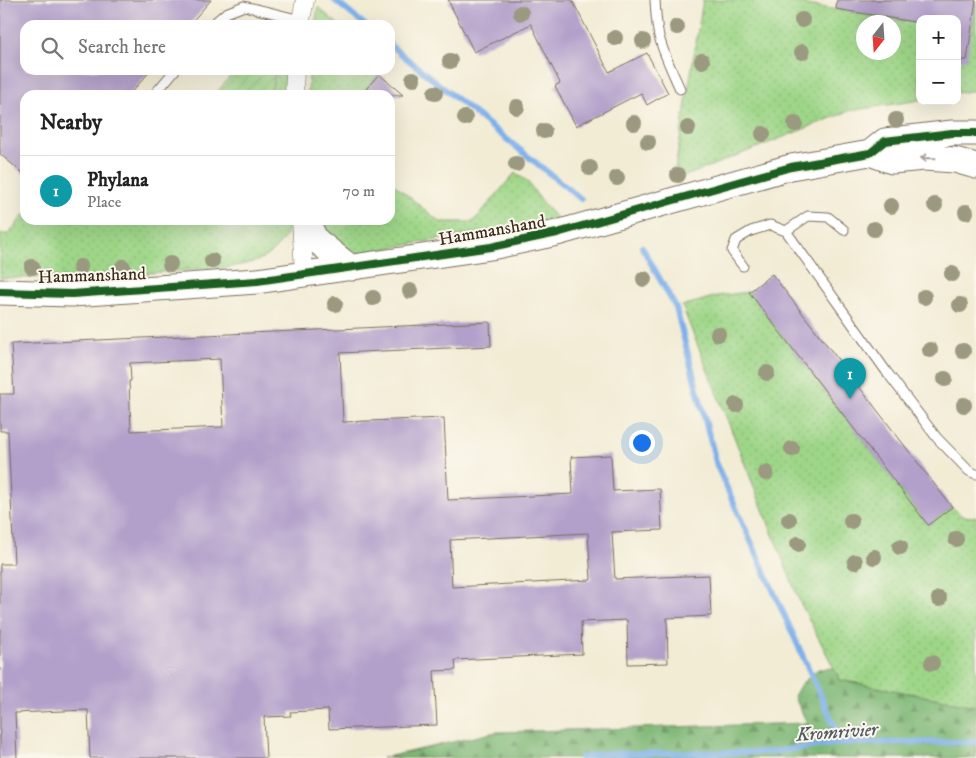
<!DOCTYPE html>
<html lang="en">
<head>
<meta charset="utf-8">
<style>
	:root { --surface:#fff; --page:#f2f2f2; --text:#222; --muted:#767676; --line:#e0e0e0; --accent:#b45309 }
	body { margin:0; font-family:"IM FELL DW Pica",serif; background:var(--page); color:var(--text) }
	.controls { position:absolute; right:15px; top:15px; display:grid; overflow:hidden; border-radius:10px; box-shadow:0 5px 20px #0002 }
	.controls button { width:45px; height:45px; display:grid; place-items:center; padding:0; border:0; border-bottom:1px solid var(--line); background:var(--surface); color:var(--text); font:25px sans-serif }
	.compass { position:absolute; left:856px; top:15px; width:45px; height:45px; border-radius:50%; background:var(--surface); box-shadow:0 5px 20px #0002; rotate:197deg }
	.you { position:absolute; left:641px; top:442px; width:18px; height:18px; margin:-12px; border:4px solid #fff; border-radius:50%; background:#1a73e8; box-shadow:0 0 0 8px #1a73e833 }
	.badge { display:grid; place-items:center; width:32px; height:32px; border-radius:50%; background:var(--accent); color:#fff; font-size:16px; font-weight:700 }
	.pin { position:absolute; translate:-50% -41px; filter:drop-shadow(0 1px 2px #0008) }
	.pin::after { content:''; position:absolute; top:26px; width:18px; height:15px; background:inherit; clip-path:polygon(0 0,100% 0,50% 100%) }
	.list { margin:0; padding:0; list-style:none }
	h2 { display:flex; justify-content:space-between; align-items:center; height:65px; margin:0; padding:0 20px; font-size:21px }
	h2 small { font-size:16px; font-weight:400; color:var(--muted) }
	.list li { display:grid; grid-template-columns:32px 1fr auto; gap:15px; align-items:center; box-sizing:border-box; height:70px; padding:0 20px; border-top:1px solid var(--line) }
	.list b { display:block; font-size:19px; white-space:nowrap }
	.list p { margin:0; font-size:16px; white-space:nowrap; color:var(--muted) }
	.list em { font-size:16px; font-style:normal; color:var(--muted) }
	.icon { flex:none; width:28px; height:28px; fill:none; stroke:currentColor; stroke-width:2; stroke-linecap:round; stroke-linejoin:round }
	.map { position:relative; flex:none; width:976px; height:758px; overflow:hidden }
	.search { position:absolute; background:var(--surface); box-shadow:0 5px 20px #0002; left:20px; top:20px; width:375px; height:55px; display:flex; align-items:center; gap:12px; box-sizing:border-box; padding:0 18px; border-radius:15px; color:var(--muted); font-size:19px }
	.panel { position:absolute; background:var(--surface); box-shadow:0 5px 20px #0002; left:20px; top:90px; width:375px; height:135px; border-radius:15px }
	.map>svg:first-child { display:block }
	.grass { fill:url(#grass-dots); stroke:#6c8053; fill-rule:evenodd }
	.forest { fill:url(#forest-firs); stroke:#5c7049 }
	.garden { fill:url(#garden-furrows); stroke:#6c8053 }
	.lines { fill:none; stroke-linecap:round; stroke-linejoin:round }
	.stream { stroke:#7fb0ea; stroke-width:6 }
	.building { fill:#b29fca; fill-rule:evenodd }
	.lane-casing { stroke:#7b6e5e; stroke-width:11 }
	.street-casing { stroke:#7b6e5e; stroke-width:19 }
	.secondary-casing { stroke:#7b6e5e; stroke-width:27 }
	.lane { stroke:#fff; stroke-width:9 }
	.street { stroke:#fff; stroke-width:18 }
	.secondary { stroke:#fff; stroke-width:25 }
	.cycleway-casing { stroke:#fbf7ec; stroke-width:11 }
	.cycleway { stroke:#1b5e20; stroke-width:8 }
	.tree { fill:#9b997f }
	.oneway { stroke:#a79f9a }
	.labels { text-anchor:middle; stroke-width:4; stroke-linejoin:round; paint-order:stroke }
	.street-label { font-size:18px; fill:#3b2a1e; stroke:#fbf7ec }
	.water-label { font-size:19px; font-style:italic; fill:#535965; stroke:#fbf7ec }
</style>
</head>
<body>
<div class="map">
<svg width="976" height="758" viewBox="0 0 976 758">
	<defs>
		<pattern id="grass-dots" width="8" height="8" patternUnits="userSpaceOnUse" patternTransform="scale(1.25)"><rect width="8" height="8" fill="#9ed688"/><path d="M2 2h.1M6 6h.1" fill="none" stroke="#89b875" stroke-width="1.8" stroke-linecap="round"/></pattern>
		<pattern id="forest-firs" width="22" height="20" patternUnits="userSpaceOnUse" patternTransform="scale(1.25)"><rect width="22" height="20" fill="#7eb774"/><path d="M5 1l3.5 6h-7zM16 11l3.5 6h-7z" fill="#68955f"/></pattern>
		<pattern id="garden-furrows" width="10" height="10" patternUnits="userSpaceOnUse" patternTransform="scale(1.25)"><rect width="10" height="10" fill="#9ed688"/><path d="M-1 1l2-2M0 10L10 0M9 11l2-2" fill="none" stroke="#89b875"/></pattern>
	</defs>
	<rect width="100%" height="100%" fill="#fbf7ec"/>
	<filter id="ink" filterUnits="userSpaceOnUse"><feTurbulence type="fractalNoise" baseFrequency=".02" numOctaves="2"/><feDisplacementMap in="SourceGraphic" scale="10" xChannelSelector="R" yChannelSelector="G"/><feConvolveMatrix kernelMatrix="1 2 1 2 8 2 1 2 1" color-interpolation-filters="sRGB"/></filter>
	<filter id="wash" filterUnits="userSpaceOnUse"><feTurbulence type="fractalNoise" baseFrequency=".0096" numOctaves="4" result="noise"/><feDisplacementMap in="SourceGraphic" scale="20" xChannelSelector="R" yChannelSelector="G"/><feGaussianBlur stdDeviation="1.12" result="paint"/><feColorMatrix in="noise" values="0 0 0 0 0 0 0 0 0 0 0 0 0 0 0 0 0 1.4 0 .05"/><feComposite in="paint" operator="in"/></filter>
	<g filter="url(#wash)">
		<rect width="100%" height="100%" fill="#f2ecd5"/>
		<path class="grass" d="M 703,0 L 776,0 L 920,23 L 920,100 L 849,111 L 673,181 ZM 864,22 L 894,22 L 894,52 L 864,52 Z
			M 976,2 L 976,90 L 957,93 L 957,29 L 971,31 Z
			M 318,7 L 339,25 L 315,25 Z
			M 276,70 L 288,70 L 286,95 L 270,95 Z
			M 309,70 L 382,70 L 361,95 L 308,95 Z
			M 515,173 L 527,181 L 542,202 L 557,219 L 360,253 L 339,246 L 324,234 L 318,220 L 390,220 L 390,181 L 440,222 L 473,222 Z
			M 25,213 L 25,220 L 289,220 L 286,235 L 278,246 L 270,254 L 257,261 L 231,267 L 95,277 L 0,278 L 0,234 L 9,234 Z
			M 749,292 L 928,525 L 952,507 L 962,516 L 976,517 L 976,706 L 840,680 L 799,600 L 682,306 L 717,296 Z"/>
		<path class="forest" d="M 834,668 L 840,680 L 976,706 L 976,758 L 382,758 L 496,732 L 807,723 L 794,696 L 801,684 L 818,669 Z"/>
		<path class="garden" d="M 235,70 L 276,70 L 270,95 L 215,95 Z"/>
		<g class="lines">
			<path class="stream" d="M 334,0 L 365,25
				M 390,45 L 581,199
				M 642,247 L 676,308 L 717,466 L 842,743
				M 581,758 L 601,754 L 770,752 L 842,743 L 976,742"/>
		</g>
		<g id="blocks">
			<path class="building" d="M 0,0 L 211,0 L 189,25 L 25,25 L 25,70 L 151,70 L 129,95 L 25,95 L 25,175 L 0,154 Z
				M 448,0 L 572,0 L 609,72 L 647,53 L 668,93 L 647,105 L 641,93 L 576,126 L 555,86 L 560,83 L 531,24 L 474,52 Z
				M 837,0 L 976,0 L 967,60 L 957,60 L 957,19 L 920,19 L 920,23 L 836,9 Z
				M 379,74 L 403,95 L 361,95 Z
				M 772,274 L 952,507 L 928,525 L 749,292 Z
				M 490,322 L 491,346 L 340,353 L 343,422 L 444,418 L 448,500 L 573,494 L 571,457 L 611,455 L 613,491 L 660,489 L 662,530 L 612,532 L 615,579 L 709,575 L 711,616 L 667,618 L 668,663 L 628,664 L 627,620 L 581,622 L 582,654 L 455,660 L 456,670 L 434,671 L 437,725 L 329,729 L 328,710 L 290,712 L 291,716 L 264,717 L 266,758 L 90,758 L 88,710 L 15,713 L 17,758 L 0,758 L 0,564 L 14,564 L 8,431 L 0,431 L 0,394 L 14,394 L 11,344 ZM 220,359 L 223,427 L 131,431 L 129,381 L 131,381 L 130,363 ZM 588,533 L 591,580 L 452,587 L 450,540 Z"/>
		</g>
	</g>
	<g filter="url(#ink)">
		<use href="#blocks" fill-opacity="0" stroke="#7b6e5e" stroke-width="1"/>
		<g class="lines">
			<g class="lane-casing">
				<path id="lane" d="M 655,0 C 656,13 656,27 660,40 C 665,57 673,73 680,89
					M 212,25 L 226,13 L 244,6 L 301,20
					M 154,95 L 175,70
					M 786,231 L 808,216 L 828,217 L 844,230
					M 743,266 L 732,251 L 736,240 L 751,231 L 770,225 L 786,231 L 886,371 L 937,438 L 969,471 L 976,474"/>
			</g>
			<g class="street-casing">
				<path id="street" d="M 300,25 L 305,0
					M 294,95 L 295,70
					M 301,220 L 304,273"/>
			</g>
			<g class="secondary-casing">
				<path id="secondary" d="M 870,153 L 892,161 L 924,158 L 955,160 L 976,166
					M 306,220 L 316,240 L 351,268
					M 0,292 L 72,294 L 257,281 L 491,247 L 557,233 L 791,167 L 870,153 L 885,141 L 952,133 L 976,133"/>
			</g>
			<use href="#lane" class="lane"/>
			<use href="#street" class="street"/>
			<use href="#secondary" class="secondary"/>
			<g class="cycleway-casing">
				<path id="cycleway" d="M 0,292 L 72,294 L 257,281 L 491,247 L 557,233 L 791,167 L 870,153 L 885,141 L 952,133 L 976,133"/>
			</g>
			<use href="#cycleway" class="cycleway"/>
		</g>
		<g class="tree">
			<circle cx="521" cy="13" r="8"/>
			<circle cx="802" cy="20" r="8"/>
			<circle cx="677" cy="27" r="8"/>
			<circle cx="615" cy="38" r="8"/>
			<circle cx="643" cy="41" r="8"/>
			<circle cx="802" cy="52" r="8"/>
			<circle cx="450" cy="61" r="8"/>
			<circle cx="702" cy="61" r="8"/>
			<circle cx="413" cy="79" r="8"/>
			<circle cx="435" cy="93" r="8"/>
			<circle cx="517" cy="107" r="8"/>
			<circle cx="465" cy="118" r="8"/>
			<circle cx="896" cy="120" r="8"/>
			<circle cx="634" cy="123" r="8"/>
			<circle cx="795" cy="124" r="8"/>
			<circle cx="688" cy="128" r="8"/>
			<circle cx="544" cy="131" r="8"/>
			<circle cx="763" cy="134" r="8"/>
			<circle cx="648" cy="142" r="8"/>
			<circle cx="516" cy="164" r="8"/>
			<circle cx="590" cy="168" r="8"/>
			<circle cx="678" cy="175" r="8"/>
			<circle cx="617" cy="178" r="8"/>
			<circle cx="935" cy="205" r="8"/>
			<circle cx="891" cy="206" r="8"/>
			<circle cx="966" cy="212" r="8"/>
			<circle cx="874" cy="229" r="8"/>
			<circle cx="212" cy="261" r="8"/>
			<circle cx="170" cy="264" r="8"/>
			<circle cx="32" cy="267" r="8"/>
			<circle cx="80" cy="267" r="8"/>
			<circle cx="123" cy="267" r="8"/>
			<circle cx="952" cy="274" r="8"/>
			<circle cx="644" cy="279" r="8"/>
			<circle cx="410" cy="291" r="8"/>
			<circle cx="924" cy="297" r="8"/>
			<circle cx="373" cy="298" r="8"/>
			<circle cx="335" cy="304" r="8"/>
			<circle cx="960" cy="305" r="8"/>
			<circle cx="718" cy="334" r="8"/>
			<circle cx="930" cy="350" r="8"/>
			<circle cx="963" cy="351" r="8"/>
			<circle cx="767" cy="373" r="8"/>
			<circle cx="945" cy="379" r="8"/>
			<circle cx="736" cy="405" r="8"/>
			<circle cx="964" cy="405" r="8"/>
			<circle cx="792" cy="449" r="8"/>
			<circle cx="766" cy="473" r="8"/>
			<circle cx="789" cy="520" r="8"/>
			<circle cx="851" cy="521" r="8"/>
			<circle cx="956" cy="539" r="8"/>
			<circle cx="798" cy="544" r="8"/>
			<circle cx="900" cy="547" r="8"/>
			<circle cx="874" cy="557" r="8"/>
			<circle cx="855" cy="562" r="8"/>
			<circle cx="939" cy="599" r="8"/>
			<circle cx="932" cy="663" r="8"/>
		</g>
		<defs><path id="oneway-shaft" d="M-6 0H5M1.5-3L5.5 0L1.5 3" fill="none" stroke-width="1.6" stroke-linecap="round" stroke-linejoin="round" transform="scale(1.25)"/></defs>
		<use class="oneway" href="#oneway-shaft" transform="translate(928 158) rotate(-179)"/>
	</g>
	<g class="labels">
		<g class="street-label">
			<text transform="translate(492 230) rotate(-10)" y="6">Hammanshand</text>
			<text transform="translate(92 275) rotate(-2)" y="6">Hammanshand</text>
		</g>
		<g class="water-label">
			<text transform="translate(837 731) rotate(-4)" y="7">Kromrivier</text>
		</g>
	</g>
</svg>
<div class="controls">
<button>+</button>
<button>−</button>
</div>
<svg class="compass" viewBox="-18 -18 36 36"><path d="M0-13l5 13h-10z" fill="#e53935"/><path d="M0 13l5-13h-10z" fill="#767676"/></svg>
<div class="you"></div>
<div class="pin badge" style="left:850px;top:399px;background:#0f9aa8">1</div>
<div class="search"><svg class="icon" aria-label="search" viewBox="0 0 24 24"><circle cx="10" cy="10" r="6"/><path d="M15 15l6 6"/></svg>Search here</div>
<section class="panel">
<h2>Nearby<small></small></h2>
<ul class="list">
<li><span class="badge" style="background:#0f9aa8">1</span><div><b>Phylana</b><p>Place</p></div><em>70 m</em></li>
</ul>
</section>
</div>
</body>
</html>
